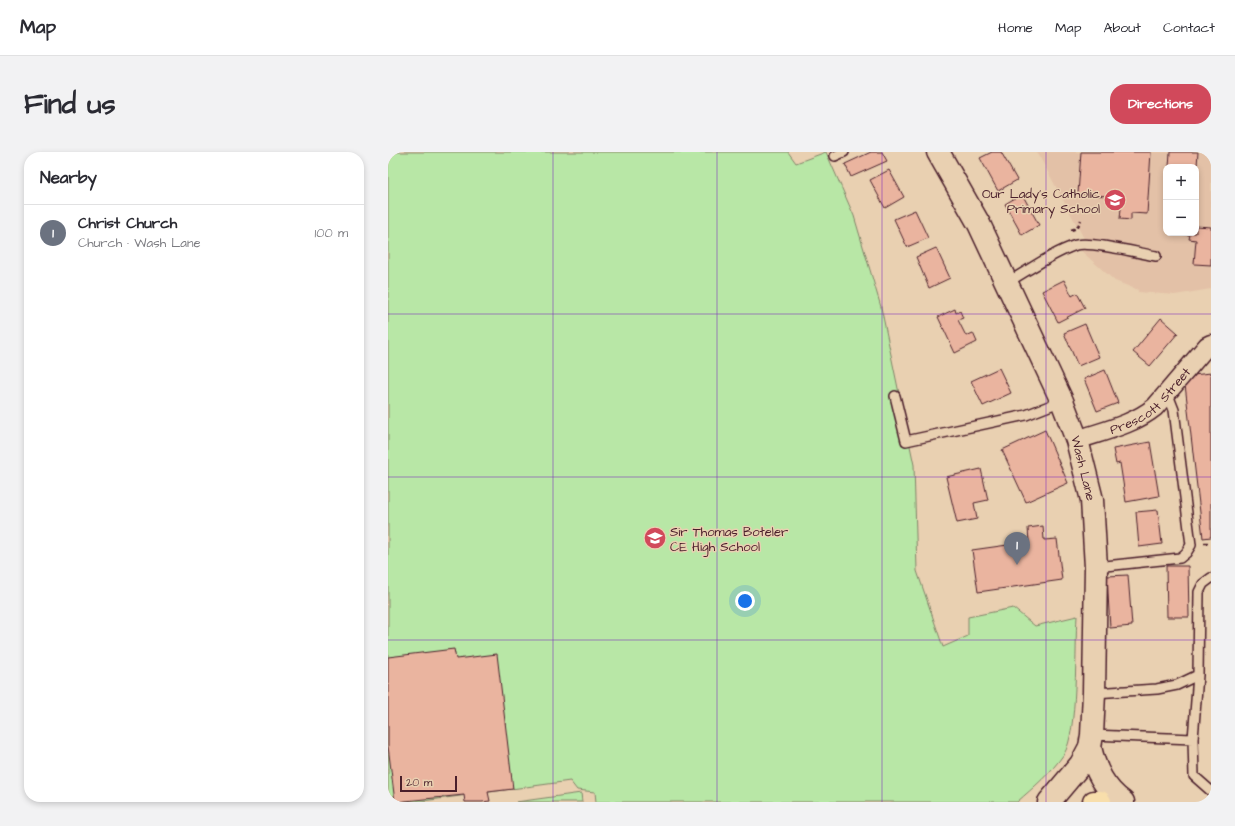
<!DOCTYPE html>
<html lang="en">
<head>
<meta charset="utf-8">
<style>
	:root { --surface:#fff; --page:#f2f2f3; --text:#2b2b33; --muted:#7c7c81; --line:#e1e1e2; --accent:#d1495b }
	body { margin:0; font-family:"Architects Daughter",sans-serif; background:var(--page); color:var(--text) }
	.controls { position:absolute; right:12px; top:12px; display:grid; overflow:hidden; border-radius:8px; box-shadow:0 2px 6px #0003 }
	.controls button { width:36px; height:36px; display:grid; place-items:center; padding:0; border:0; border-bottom:1px solid var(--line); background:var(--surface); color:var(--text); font:20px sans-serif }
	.scale { position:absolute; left:12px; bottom:10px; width:57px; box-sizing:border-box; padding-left:4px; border:2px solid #4a1f2b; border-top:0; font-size:11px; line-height:14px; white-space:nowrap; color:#4a1f2b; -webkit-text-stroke:3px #e9d0b1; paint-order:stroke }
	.you { position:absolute; left:357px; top:449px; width:14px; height:14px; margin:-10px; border:3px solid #fff; border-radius:50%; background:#1a73e8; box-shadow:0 0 0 6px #1a73e833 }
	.badge { display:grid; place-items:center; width:26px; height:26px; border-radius:50%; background:var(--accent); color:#fff; font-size:13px; font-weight:700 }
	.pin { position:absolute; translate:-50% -33px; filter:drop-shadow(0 1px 2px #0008) }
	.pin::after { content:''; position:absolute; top:21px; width:14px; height:12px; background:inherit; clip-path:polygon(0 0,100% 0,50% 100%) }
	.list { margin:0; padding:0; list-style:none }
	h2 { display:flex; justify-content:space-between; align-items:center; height:52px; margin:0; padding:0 16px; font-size:17px }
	h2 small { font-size:13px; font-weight:400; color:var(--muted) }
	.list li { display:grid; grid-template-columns:26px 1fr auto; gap:12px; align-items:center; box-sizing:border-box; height:56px; padding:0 16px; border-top:1px solid var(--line) }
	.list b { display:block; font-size:15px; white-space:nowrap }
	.list p { margin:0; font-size:13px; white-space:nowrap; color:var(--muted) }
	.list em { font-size:13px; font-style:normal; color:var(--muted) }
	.map { position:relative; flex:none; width:823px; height:650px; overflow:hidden; border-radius:16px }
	header { display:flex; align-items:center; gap:24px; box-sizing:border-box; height:56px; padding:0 20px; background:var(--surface); border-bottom:1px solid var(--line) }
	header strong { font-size:19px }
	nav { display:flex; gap:22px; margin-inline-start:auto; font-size:14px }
	.intro { display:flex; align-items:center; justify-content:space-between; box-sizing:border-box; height:96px; padding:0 24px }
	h1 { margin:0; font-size:28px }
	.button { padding:10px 18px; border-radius:16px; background:var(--accent); color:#fff; font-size:14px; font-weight:700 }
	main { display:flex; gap:24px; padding:0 24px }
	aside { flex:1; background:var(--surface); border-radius:16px; box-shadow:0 2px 6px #0003 }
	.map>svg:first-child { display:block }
	.built { fill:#e3c1a7; fill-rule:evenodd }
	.green { fill:#b8e7a6; stroke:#818368 }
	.building { fill:#eab49f; stroke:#4a1f2b }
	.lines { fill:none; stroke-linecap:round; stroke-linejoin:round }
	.lane-casing { stroke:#4a1f2b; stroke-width:12 }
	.street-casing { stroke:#4a1f2b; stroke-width:21 }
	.secondary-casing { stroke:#4a1f2b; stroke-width:25 }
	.highway-casing { stroke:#4a1f2b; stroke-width:25 }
	.path { stroke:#4a1f2b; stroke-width:2.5; stroke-dasharray:4 3; stroke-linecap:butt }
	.lane { stroke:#e9d0b1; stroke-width:9 }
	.street { stroke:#e9d0b1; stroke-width:18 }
	.secondary { stroke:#e9d0b1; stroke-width:22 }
	.highway { stroke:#f8deab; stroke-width:22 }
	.grid { fill:none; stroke:#7b2cbf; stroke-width:1; stroke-opacity:0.55 }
	.labels { text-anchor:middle; stroke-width:3; stroke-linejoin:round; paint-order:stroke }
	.poi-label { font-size:13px; fill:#4a1f2b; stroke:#e9d0b1; text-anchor:end }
	.street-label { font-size:13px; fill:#4a1f2b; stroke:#e9d0b1 }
</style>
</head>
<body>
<header>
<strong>Map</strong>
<nav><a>Home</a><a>Map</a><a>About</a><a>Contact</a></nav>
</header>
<div class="intro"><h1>Find us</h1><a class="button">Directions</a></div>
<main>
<aside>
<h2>Nearby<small></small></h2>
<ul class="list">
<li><span class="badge" style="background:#6b7280">1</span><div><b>Christ Church</b><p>Church · Wash Lane</p></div><em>100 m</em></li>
</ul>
</aside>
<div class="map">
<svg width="823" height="650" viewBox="0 0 823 650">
	<rect width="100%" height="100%" fill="#e9d0b1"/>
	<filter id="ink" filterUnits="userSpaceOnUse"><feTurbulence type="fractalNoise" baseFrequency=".025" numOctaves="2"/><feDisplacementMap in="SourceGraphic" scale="8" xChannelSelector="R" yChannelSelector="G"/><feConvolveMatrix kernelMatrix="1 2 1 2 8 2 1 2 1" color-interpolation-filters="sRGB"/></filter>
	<g filter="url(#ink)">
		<path class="built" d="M 649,0 L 823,0 L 823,137 L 787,143 L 750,140 L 750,138 L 727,129 L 691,97 L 698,90 ZM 778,15 L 808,15 L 808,81 L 778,81 Z"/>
		<path class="green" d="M 0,0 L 400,0 L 408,11 L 438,0 L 466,64 L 493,155 L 526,313 L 529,419 L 555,495 L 580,484 L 580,465 L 625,456 L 647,474 L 689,464 C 687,494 690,580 676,602 C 663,621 646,635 629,650 L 208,650 L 207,640 L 189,638 L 182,629 L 28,650 L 0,650 Z
			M 193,641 L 194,650 L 128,650 Z"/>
		<path class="building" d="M 483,0 L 494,0 L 499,9 L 463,25 L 457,12 Z
			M 604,0 L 613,0 L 629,28 L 610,39 L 592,6 Z
			M 693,0 L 763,0 L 759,62 L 743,61 L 743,68 L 732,67 L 734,45 L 690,42 Z
			M 782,0 L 810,0 L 808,27 L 808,15 L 781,15 Z
			M 501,18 L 516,45 L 497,56 L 482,28 Z
			M 634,42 L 651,73 L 634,83 L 617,52 Z
			M 527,58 L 540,86 L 519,95 L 506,67 Z
			M 808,74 L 823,75 L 823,113 L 806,112 L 808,88 L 801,87 L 802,83 L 788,82 L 808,81 Z
			M 548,96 L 562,126 L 541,136 L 528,105 Z
			M 676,128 L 684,144 L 689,141 L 697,156 L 670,170 L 654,139 Z
			M 567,157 L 568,161 L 572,159 L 575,166 L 570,168 L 578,184 L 585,181 L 589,190 L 567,201 L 550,165 Z
			M 773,166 L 790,181 L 762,214 L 745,200 Z
			M 697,172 L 711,205 L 690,214 L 676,181 Z
			M 611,216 L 623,241 L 595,254 L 583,229 Z
			M 717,218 L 730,251 L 709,259 L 696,227 Z
			M 823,221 L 823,385 L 815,386 L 796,224 Z
			M 657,278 L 680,331 L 638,350 L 614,298 Z
			M 762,290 L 771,344 L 738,350 L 732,311 L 728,312 L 725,297 Z
			M 593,317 L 600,348 L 586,351 L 589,367 L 569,371 L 558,325 Z
			M 770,358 L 774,392 L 751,395 L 748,360 Z
			M 655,374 L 656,388 L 669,387 L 674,428 L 590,440 L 584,398 L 641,390 L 640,376 Z
			M 778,414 L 800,414 L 801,465 L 779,465 Z
			M 740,423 L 744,474 L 722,476 L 719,424 Z
			M 66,497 L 68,507 L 109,502 L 125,637 L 100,640 L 102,649 L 94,650 L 77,650 L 76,643 L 7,650 L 0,594 L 0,505 Z"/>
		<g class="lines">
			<g class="lane-casing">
				<path id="lane" d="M 447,4 L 456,0
					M 620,130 C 641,118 664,101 688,93 C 703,89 751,101 768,104
					M 507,244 L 518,289 L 638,263 L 674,249
					M 708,415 L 792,406 L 798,401 L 803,393 L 786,258 L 779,240
					M 706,541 L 769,537 L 789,533 L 810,523 L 811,440 L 815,432 L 823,426
					M 704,583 L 805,587 L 806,624 L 823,639
					M 805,587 L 810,523"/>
			</g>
			<g class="street-casing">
				<g id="street">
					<path id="s1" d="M 689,288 C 715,279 745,273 767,255 L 819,194 L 823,192"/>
				</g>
			</g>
			<g class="secondary-casing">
				<g id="secondary">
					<path id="s2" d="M 550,0 L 591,72 L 674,249 L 689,288 L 704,348 L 708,415 L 706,541 L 704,583 L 702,595 L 693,612 L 661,650"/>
					<path d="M 702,595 C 707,618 716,636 735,650"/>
				</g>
			</g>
			<g class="highway-casing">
				<path id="highway" d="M 706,650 L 712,650"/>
			</g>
			<path class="path" d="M 683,78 L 689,76 L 693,68
				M 816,391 L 823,391"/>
			<use href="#lane" class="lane"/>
			<use href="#street" class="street"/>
			<use href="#secondary" class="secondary"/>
			<use href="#highway" class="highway"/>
		</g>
	</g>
	<path class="grid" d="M 165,0 L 165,650M 329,0 L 329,650M 494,0 L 494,650M 658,0 L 658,650M 0,162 L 823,162M 0,325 L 823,325M 0,488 L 823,488"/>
	<defs>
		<g id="school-disc" transform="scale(1.15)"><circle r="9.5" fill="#d1495b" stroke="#e9d0b1"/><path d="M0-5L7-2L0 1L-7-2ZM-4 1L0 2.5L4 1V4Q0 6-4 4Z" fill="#fff"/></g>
	</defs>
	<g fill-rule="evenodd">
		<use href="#school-disc" x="727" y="48"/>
		<use href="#school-disc" x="267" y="386"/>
	</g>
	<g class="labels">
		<g class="poi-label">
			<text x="712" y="46">Our Lady's Catholic<tspan x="712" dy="15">Primary School</tspan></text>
			<text x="282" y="384" text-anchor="start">Sir Thomas Boteler<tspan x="282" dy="15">CE High School</tspan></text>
		</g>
		<g class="street-label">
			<text dy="5" stroke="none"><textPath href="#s1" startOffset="85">Prescott Street</textPath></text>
			<text dy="5" stroke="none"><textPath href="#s2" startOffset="349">Wash Lane</textPath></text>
		</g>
	</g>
</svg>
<div class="controls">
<button>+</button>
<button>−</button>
</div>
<div class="scale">20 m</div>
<div class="you"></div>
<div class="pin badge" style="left:629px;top:413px;background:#6b7280">1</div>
</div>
</main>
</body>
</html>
